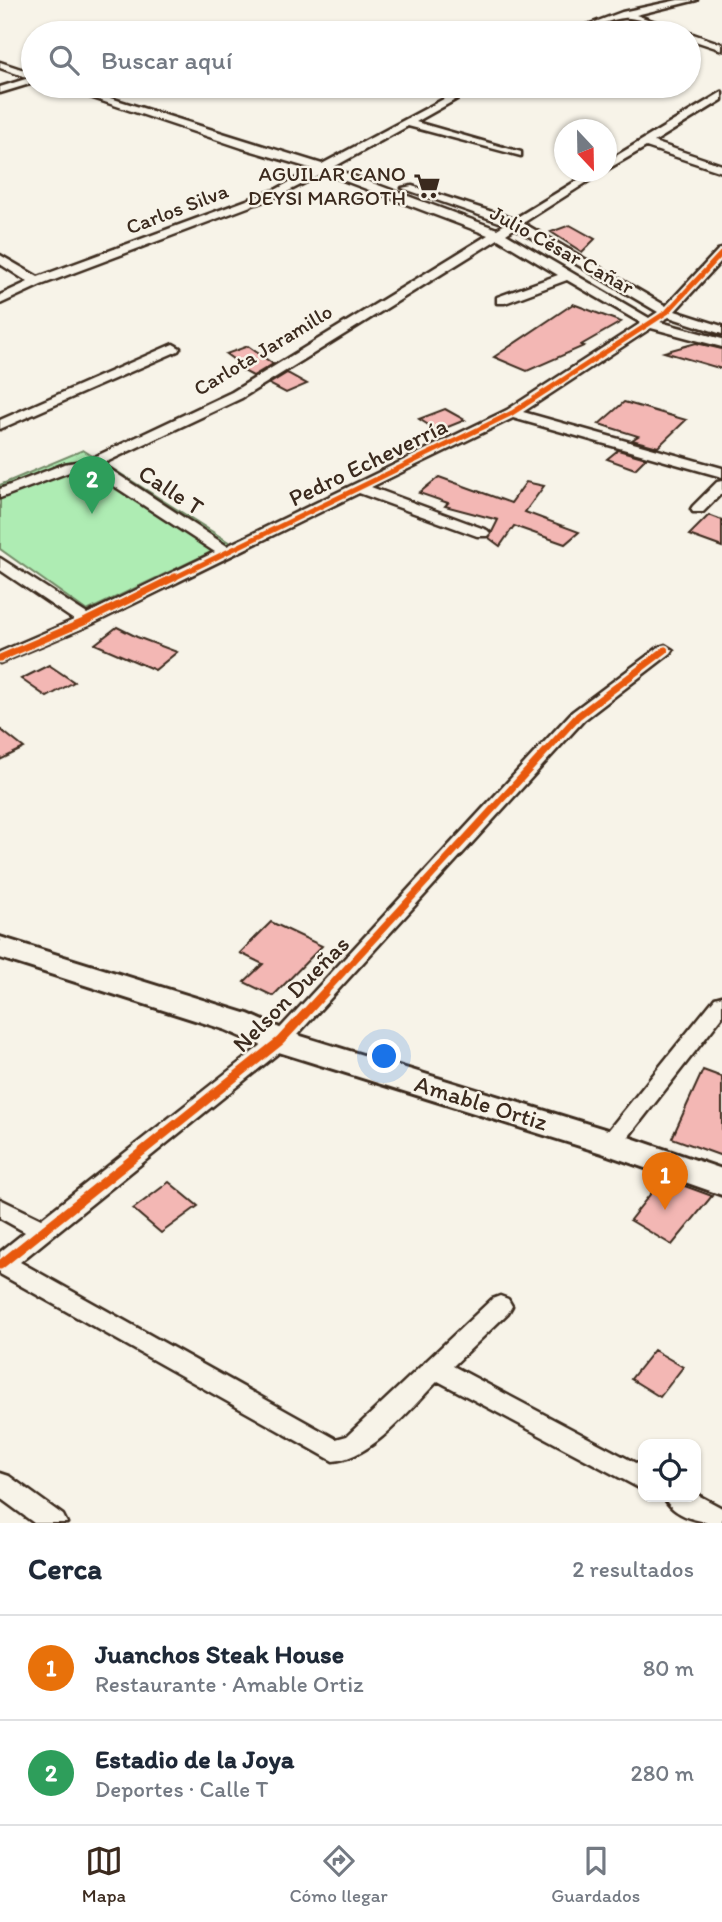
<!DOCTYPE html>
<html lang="es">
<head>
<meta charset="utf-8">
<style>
	:root { --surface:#fff; --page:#f2f2f3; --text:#1f2937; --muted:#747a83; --line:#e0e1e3; --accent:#3b2a1e }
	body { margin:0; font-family:Itim,sans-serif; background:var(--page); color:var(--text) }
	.controls { position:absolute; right:21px; bottom:21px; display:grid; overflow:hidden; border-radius:14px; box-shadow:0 2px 5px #0004 }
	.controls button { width:63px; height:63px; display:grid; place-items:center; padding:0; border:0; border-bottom:2px solid var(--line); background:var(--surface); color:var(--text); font:35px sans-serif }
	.compass { position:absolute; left:554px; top:119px; width:63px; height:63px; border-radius:50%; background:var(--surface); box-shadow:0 2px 5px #0004; rotate:158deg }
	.you { position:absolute; left:385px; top:1057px; width:24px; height:24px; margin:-18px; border:5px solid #fff; border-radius:50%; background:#1a73e8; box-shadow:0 0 0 10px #1a73e833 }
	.badge { display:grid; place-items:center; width:46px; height:46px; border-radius:50%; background:var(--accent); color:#fff; font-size:23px; font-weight:700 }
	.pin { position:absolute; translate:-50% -58px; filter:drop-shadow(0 2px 4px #0008) }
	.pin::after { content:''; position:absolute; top:37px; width:24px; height:21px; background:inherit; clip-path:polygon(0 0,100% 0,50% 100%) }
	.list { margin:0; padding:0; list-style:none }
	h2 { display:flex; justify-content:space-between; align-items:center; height:91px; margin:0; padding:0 28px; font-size:30px }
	h2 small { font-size:23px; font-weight:400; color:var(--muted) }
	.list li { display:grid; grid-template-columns:46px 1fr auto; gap:21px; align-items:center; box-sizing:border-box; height:105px; padding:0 28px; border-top:2px solid var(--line) }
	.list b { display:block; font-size:26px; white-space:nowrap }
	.list p { margin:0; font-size:23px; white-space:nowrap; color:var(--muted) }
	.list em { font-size:23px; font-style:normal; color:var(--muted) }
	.icon { flex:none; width:38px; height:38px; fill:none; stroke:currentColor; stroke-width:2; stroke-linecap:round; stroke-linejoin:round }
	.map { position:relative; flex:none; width:722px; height:1523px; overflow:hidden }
	.search { position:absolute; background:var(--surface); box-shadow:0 2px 5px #0004; left:21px; right:21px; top:21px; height:77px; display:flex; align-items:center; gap:18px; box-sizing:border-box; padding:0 24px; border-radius:38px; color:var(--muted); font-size:26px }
	.sheet { height:301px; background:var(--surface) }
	nav { display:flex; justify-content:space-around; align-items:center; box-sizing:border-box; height:98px; border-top:2px solid var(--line); background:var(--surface); font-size:19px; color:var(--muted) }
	nav a { display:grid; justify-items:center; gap:4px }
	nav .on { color:var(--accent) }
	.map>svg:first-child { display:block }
	.green { fill:#aeecb3; stroke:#748b68; stroke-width:2 }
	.building { fill:#f3b7b4; stroke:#3b2a1e; stroke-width:2 }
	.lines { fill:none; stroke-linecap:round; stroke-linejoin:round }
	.street-casing { stroke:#3b2a1e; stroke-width:5 }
	.secondary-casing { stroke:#3b2a1e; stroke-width:6 }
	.street { fill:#f7f3e8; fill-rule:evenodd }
	.secondary { fill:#f7f3e8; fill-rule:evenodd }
	.cycleway-far2-casing { stroke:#f7f3e8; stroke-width:9 }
	.cycleway-far1-casing { stroke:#f7f3e8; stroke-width:11 }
	.cycleway-casing { stroke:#f7f3e8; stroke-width:13 }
	.cycleway-far2 { stroke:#e8590c; stroke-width:5 }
	.cycleway-far1 { stroke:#e8590c; stroke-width:7 }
	.cycleway { stroke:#e8590c; stroke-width:9 }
	.labels { text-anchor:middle; stroke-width:5; stroke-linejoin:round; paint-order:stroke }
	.far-poi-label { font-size:21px; fill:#3b2a1e; stroke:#f7f3e8; text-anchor:end }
	.far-street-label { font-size:21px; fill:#3b2a1e; stroke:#f7f3e8 }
	.street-label { font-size:24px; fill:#3b2a1e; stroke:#f7f3e8 }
</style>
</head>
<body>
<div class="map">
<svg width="722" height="1523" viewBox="0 0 722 1523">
	<rect width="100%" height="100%" fill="#f7f3e8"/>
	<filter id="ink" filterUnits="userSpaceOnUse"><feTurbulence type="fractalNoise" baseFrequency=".0143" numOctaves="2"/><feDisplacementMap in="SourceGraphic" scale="14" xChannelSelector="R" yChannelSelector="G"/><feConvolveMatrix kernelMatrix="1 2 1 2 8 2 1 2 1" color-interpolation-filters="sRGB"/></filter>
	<g filter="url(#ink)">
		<path class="green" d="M 83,450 L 230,543 L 87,611 L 0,549 L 0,485 Z"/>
		<path class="building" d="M 570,225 L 595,239 L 582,252 L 551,232 Z
			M 573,304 L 621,322 L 581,345 L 584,346 L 527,371 L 494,357 Z
			M 696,343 L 722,349 L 722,369 L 664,352 Z
			M 248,346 L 273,364 L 253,376 L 236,367 L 241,365 L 226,354 Z
			M 287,373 L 289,374 L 307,384 L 286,393 L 269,384 Z
			M 624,402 L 686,420 L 658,447 L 632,440 L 638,436 L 599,424 Z
			M 445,409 L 465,420 L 438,431 L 419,419 Z
			M 618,450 L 646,458 L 635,469 L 607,459 Z
			M 439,477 L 511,503 L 526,482 L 544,486 L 525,512 L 579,532 L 565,544 L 514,526 L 500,546 L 489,538 L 498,520 L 445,506 L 448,503 L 419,493 Z
			M 709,515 L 722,520 L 722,547 L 689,535 Z
			M 117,627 L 137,637 L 177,652 L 155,670 L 95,644 Z
			M 49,665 L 74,682 L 47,697 L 21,679 Z
			M 0,729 L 24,748 L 0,760 Z
			M 271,922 L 322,946 L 273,996 L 244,982 L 263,964 L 240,953 Z
			M 703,1070 L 722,1077 L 722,1156 L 672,1138 Z
			M 663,1178 L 712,1196 L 672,1245 L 630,1220 Z
			M 169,1182 L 198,1206 L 161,1233 L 133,1209 Z
			M 654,1350 L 683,1367 L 660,1397 L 631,1379 Z"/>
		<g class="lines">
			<g class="street-casing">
				<path id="street" d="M 678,0 L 697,0 L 636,15 L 687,33 C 666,33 639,16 624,18 C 603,20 587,34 566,33 L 622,12 Z
					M 688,33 L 693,34 L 722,44 L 722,50 L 689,39 Z
					M 0,62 L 33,73 L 33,83 L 0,93 L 0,87 L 29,78 L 0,68 Z
					M 57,86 L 72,86 L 322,164 L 468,86 L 480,86 L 416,122 L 521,152 L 521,156 L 408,126 L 332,168 L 497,229 L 505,224 L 402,188 L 412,186 L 514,219 L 591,172 L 603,172 L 523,223 L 666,306 L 718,250 L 722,249 L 722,260 L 675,311 L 722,326 L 722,334 L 669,317 L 660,322 L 722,339 L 722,347 L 651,328 L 523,412 L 722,468 L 722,477 L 513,418 L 371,487 L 487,530 L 490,533 L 487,536 L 477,536 L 359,493 L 92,624 L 0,663 L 0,652 L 74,620 L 0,570 L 0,558 L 87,614 L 215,552 L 88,469 L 72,471 L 0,498 L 0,489 L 64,464 L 88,460 L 232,392 L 488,235 L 324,173 L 285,193 L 41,285 L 0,304 L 0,295 L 28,282 L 0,264 L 0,255 L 38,277 L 277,189 L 313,169 L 242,148 ZM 515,228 L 658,312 L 649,318 L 506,234 ZM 498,239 L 558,275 L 497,297 L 497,303 L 505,303 L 567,280 L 641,323 L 507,410 L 227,546 L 102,464 L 242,398 Z
					M 722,92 L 722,100 L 654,142 L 722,165 L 722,172 L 646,147 L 606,170 L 606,162 Z
					M 173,344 L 180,348 L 178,351 L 0,429 L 0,420 Z
					M 722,481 L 722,493 L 703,512 L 693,512 L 691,509 L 693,506 L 717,482 Z
					M 665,645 L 673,650 L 671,653 L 584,720 L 287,1046 L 20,1262 L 336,1439 L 347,1436 L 492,1299 L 500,1296 L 508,1299 L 512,1306 L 508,1313 L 453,1366 L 643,1467 L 643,1490 L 438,1381 C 410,1408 373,1458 333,1461 L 0,1274 L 0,1252 L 25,1232 L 0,1218 L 0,1199 L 41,1219 L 273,1036 L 572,712 L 659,647 Z
					M 722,996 L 722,1017 L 619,1149 L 611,1151 L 603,1149 L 600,1143 L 603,1137 L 715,998 Z
					M 0,1473 L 9,1476 L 63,1515 L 67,1523 L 34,1523 L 0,1498 Z
					M 696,1494 L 722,1508 L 722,1523 C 702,1523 673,1517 664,1497 L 696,1497 Z"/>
			</g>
			<g class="secondary-casing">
				<path id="secondary" d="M 0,937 L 248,1014 L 291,1033 L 611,1131 L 722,1169 L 722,1195 L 602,1153 L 269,1049 L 226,1030 L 0,958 Z"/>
			</g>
			<use href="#street" class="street"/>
			<use href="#secondary" class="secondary"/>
			<g class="cycleway-far2-casing">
				<path id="cycleway-far2" d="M 172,579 L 512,413 L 667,312 L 722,253"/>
			</g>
			<g class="cycleway-far1-casing">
				<path id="cycleway-far1" d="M 0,658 L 86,621 L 175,577
					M 323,994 L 578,716 L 665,650"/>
			</g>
			<g class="cycleway-casing">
				<path id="cycleway" d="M 0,1265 L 280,1041 L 325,992"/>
			</g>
			<use href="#cycleway-far2" class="cycleway-far2"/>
			<use href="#cycleway-far1" class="cycleway-far1"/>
			<use href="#cycleway" class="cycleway"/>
		</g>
	</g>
	<defs>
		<g id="supermarket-bare" transform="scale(2.1)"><path d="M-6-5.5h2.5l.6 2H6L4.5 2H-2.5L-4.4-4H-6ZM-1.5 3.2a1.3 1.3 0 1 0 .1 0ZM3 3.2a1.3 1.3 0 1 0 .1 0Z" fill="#3b2a1e" stroke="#f7f3e8" stroke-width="2.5" paint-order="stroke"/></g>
	</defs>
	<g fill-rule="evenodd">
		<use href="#supermarket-bare" x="427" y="186"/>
	</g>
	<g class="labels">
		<g class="far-poi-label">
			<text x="406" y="181">AGUILAR CANO<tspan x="406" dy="24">DEYSI MARGOTH</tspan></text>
		</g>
		<g class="far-street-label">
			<text transform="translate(177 209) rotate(-21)" y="7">Carlos Silva</text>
			<text transform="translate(562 250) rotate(29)" y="7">Julio César Cañar</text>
			<text transform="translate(263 350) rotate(-31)" y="7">Carlota Jaramillo</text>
		</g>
		<g class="street-label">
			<text transform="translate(368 462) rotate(-26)" y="8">Pedro Echeverría</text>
			<text transform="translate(171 490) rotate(33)" y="8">Calle T</text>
			<text transform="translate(291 994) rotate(-45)" y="8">Nelson Dueñas</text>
			<text transform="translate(481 1103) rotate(17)" y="8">Amable Ortiz</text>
		</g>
	</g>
</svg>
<div class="controls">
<button><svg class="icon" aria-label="locate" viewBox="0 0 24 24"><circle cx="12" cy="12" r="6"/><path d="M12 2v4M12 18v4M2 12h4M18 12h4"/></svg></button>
</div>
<svg class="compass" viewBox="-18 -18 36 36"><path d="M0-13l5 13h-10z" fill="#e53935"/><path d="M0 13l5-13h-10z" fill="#747a83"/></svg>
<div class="you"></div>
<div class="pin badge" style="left:665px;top:1210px;background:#e8710a">1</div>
<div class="pin badge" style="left:92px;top:514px;background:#2e9e5b">2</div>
<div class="search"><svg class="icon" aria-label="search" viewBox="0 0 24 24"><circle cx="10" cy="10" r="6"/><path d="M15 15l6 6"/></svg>Buscar aquí</div>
</div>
<section class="sheet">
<h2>Cerca<small>2 resultados</small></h2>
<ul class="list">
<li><span class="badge" style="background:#e8710a">1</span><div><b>Juanchos Steak House</b><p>Restaurante · Amable Ortiz</p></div><em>80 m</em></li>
<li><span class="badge" style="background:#2e9e5b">2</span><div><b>Estadio de la Joya</b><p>Deportes · Calle T</p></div><em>280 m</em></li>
</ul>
</section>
<nav>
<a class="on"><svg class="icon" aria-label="map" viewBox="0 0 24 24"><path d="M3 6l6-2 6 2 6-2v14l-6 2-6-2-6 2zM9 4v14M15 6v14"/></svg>Mapa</a>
<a><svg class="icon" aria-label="directions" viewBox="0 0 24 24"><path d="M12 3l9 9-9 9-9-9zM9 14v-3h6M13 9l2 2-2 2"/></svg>Cómo llegar</a>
<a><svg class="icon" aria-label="saved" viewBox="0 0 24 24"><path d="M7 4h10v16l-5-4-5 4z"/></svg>Guardados</a>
</nav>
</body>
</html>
